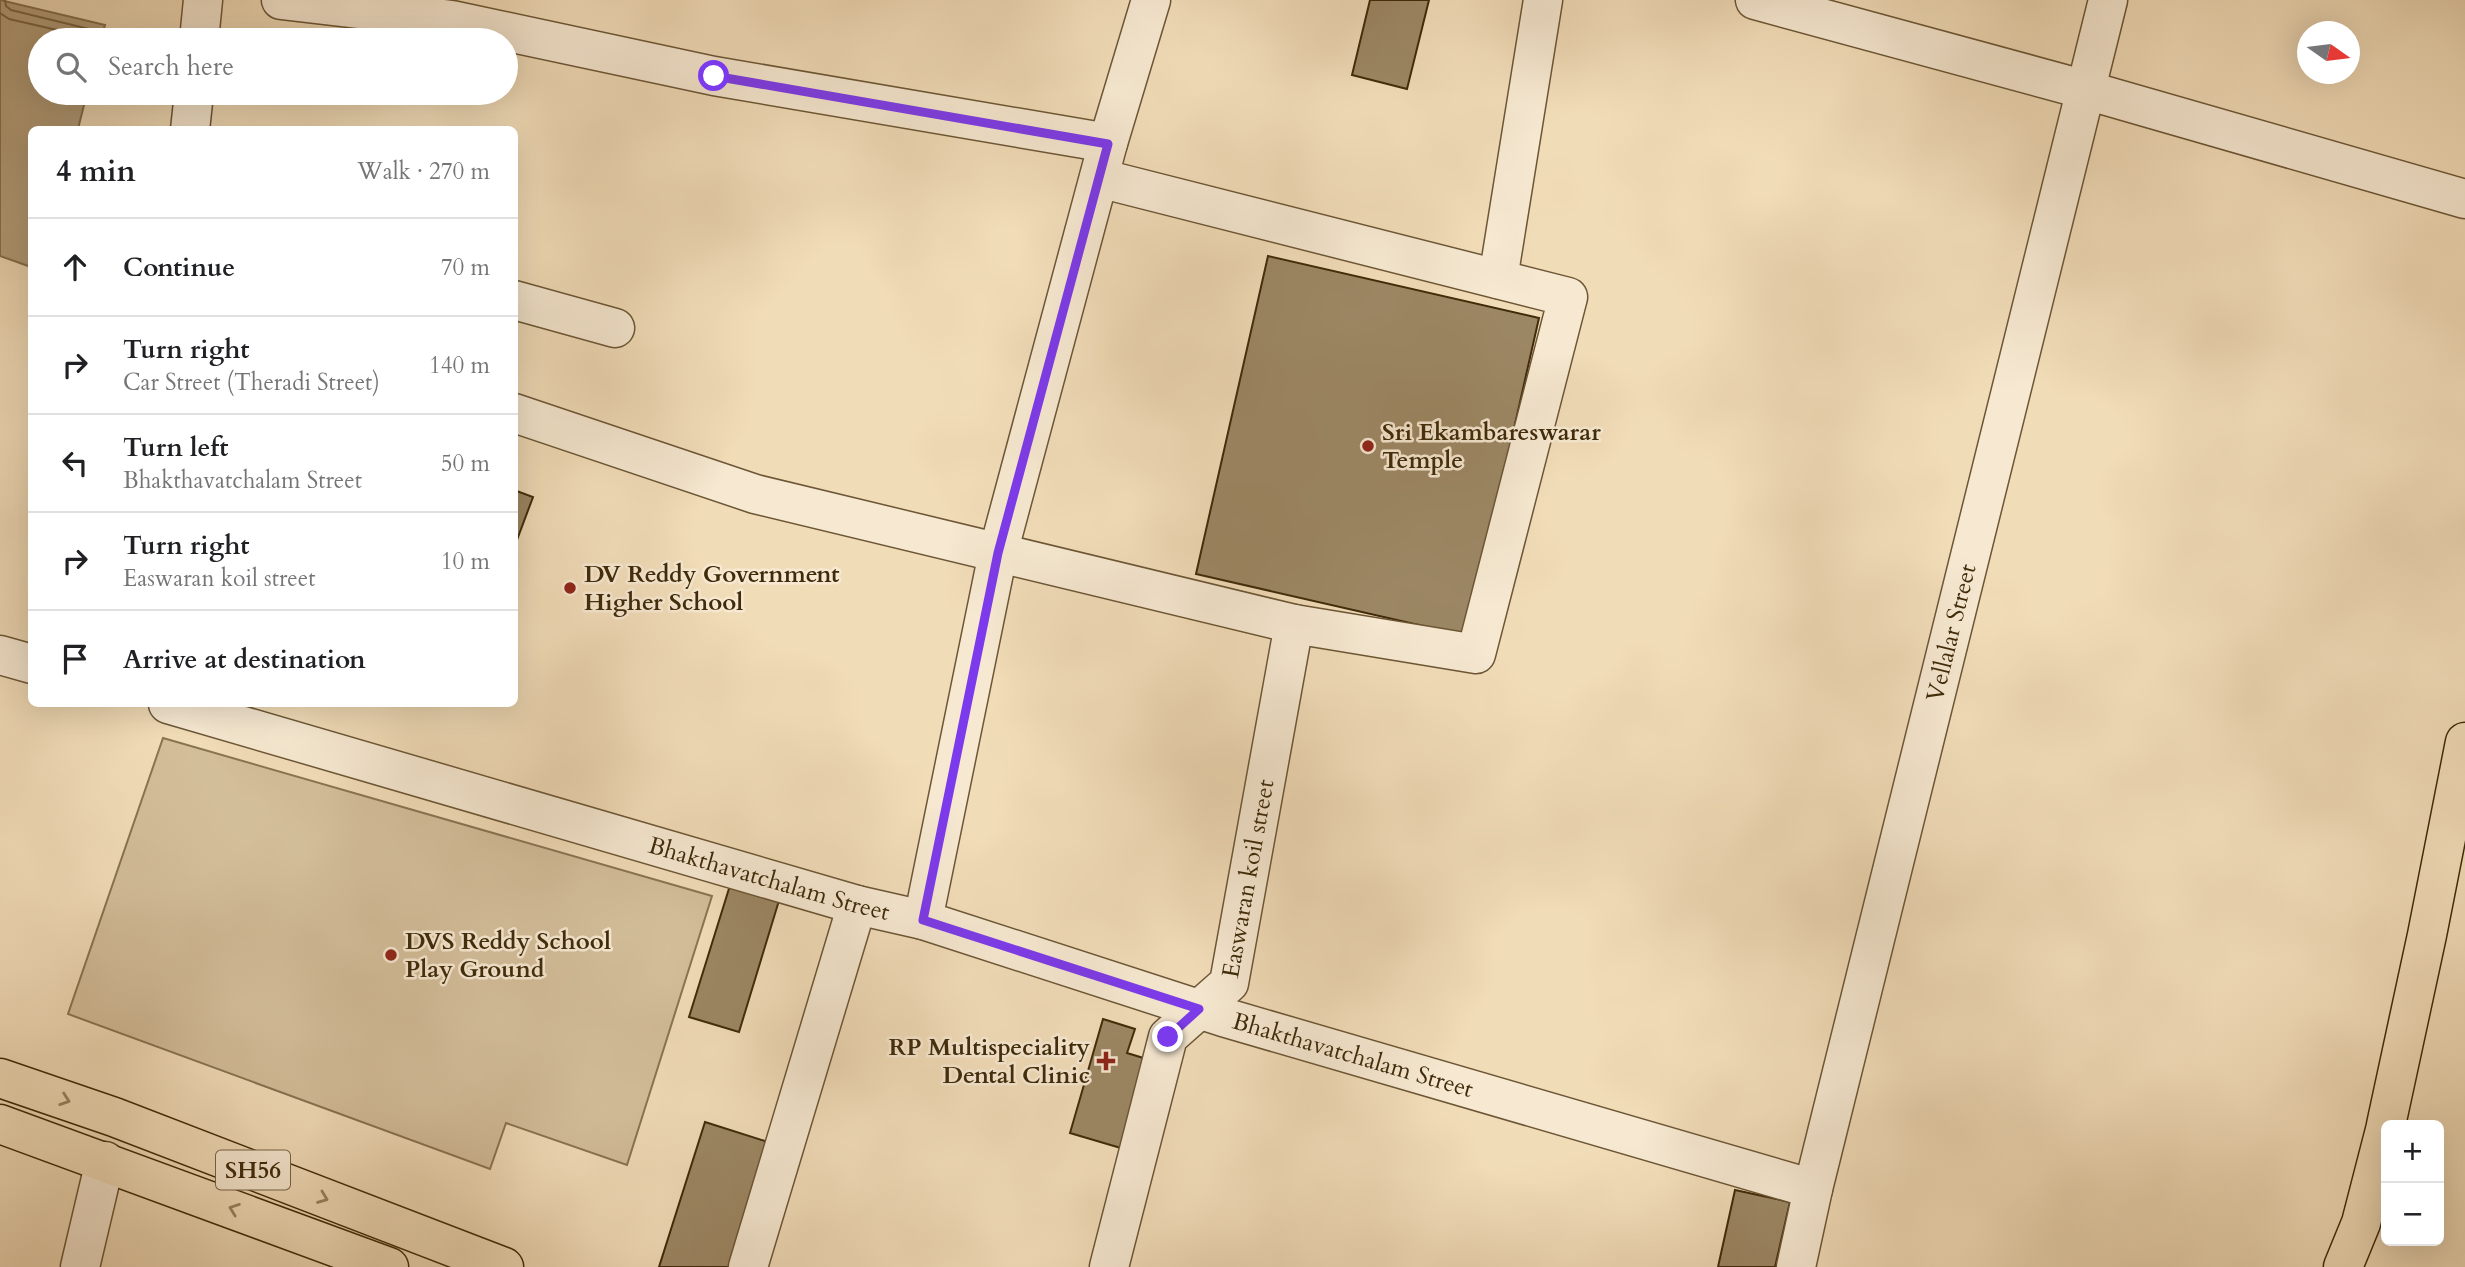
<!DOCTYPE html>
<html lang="en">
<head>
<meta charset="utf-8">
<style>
	:root { --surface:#fff; --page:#f2f2f2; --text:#202124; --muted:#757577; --line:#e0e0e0 }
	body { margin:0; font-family:Cardo,serif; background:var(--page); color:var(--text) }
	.controls { position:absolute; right:21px; bottom:21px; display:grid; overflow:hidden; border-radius:10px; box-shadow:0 7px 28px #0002 }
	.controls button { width:63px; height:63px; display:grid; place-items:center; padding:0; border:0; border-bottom:2px solid var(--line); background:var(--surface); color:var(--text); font:35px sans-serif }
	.compass { position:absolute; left:2297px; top:21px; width:63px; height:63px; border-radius:50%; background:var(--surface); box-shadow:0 7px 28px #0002; rotate:104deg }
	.stop { position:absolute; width:21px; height:21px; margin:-16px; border:5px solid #7c3aed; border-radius:50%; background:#fff }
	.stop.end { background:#7c3aed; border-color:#fff; box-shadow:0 2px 7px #0008 }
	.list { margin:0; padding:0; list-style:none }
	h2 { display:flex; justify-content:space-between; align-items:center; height:91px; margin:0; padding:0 28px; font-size:30px }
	h2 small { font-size:23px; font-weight:400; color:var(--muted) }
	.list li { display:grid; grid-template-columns:46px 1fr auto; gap:21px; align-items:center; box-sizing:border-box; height:98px; padding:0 28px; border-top:2px solid var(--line) }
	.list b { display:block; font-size:26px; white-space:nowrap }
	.list p { margin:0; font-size:23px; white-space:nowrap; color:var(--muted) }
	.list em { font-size:23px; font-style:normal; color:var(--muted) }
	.icon { flex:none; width:38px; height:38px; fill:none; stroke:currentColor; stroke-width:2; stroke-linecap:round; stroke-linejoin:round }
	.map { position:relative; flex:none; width:2465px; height:1267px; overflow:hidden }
	.search { position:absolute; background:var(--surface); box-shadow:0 7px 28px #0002; left:28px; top:28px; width:490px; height:77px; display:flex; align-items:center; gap:18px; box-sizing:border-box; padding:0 24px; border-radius:38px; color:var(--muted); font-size:26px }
	.panel { position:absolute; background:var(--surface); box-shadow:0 7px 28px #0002; left:28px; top:126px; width:490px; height:581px; border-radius:10px }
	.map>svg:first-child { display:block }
	.green { fill:#d3be9a; stroke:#897452; stroke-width:2 }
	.water { fill:#b49f7c; stroke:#85704e; stroke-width:2 }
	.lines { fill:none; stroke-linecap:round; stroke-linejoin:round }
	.shore { stroke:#7a6442; stroke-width:2 }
	.building { fill:#9c8764; stroke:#3f2a09; stroke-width:2 }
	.minor-casing { stroke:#6c5635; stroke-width:41 }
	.major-casing { stroke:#3f2a09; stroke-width:41 }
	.minor { stroke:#f6e8d1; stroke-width:38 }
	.major { stroke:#f1dcb8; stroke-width:38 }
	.oneway { stroke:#988360 }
	.route { stroke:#7c3aed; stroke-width:9 }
	.poi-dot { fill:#8f2418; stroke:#f6e8d1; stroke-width:2.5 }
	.labels { text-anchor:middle; stroke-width:5; stroke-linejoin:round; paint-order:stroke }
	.shield { fill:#f6e8d1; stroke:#766345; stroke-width:2 }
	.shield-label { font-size:23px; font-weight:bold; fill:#3f2a09 }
	.poi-label { font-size:24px; font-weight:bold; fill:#3f2a09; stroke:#f6e8d1; text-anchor:start }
	.street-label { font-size:24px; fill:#3f2a09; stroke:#f6e8d1 }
</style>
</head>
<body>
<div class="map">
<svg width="2465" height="1267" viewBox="0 0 2465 1267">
	<rect width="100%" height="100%" fill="#f1dcb8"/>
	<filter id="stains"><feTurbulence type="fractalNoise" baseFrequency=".00286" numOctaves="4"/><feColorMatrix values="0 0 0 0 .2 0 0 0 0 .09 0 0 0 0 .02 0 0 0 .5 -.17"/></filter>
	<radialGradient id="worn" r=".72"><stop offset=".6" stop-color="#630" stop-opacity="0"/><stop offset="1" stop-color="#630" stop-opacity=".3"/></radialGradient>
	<path class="green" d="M 163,738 L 712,896 L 627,1165 L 506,1123 L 490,1169 L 68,1014 Z"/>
	<path class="water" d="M 0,0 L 105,25 L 101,40 L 40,40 L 40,93 L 87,93 L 78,129 L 32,130 L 31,267 L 0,256 Z"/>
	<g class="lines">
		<path class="shore" d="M 5,0 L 6,6 L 11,10 L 93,30 L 95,40
			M 0,13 L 9,19 L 83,36 L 86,40"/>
	</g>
	<path class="building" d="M 1370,0 L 1429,0 L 1407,89 L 1352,75 Z
		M 1268,256 L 1539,318 L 1467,636 L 1196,574 Z
		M 514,490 L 533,497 L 514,548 Z
		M 732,879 L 781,894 L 739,1032 L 689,1017 Z
		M 1103,1019 L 1135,1029 L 1127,1053 L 1150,1060 L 1124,1149 L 1070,1133 Z
		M 705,1122 L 771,1143 L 732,1267 L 659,1267 Z
		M 1735,1190 L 1790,1202 L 1775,1267 L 1718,1267 Z"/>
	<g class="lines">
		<g class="minor-casing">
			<g id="minor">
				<path d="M 281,0 L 452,20 L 714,76 L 1108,143"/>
				<path d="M 1755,0 L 2086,90 L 2465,199"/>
				<path d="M 199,40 L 203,0"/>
				<path d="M 190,130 L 194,93"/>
				<path d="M 1498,279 L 1543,0"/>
				<path d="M 514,300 L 615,328"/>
				<path d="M 514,413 L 755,494 L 1294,624 L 1476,654 L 1568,297 L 1099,178"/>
				<path d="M 0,655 L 32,664"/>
				<path id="s1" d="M 168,704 L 857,905 L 923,920 L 1223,1017 L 1813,1189"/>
				<path d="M 923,920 L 998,553 L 1108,143 L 1151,0"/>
				<path d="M 80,1267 L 105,1161"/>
				<path d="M 748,1267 L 857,905"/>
				<path id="s2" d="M 1109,1267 L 1168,1037 L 1229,983 L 1294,624"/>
				<path id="s3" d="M 1796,1267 L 1813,1189 L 2108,0"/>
			</g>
		</g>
		<g class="major-casing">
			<path id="major" d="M 0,1078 L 114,1117 L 504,1267
				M 0,1124 L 389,1267
				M 2386,1125 L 2427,935 L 2465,742
				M 2343,1267 L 2361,1223 L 2386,1126"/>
		</g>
		<use href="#minor" class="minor"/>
		<use href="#major" class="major"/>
	</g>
	<defs><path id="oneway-chevron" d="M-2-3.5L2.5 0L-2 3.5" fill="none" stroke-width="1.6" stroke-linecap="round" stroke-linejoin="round" transform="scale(1.75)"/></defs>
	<g class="oneway">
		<use href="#oneway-chevron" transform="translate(65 1100) rotate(19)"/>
		<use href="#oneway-chevron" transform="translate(323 1198) rotate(21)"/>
		<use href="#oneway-chevron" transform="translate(234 1209) rotate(-160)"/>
	</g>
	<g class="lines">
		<path class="route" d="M 714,76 L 1108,144 L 998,553 L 923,920 L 1199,1009 L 1168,1037"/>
	</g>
	<g class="poi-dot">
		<circle cx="1368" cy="446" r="7"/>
		<circle cx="570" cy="588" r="7"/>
		<circle cx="391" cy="955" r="7"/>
		<path d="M1102.5 1050.5h7v7h7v7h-7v7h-7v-7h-7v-7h7z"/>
	</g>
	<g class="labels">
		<rect class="shield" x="216" y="1150.5" width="74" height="39" rx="5"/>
		<g class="shield-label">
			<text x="253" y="1178">SH56</text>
		</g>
		<g class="poi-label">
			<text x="1382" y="440">Sri Ekambareswarar<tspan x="1382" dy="28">Temple</tspan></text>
			<text x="584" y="582">DV Reddy Government<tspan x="584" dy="28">Higher School</tspan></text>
			<text x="405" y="949">DVS Reddy School<tspan x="405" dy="28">Play Ground</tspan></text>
			<text x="1090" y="1055" text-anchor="end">RP Multispeciality<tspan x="1090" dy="28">Dental Clinic</tspan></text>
		</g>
		<g class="street-label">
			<text dy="8" stroke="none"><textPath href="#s3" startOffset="653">Vellalar Street</textPath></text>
			<text dy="8" stroke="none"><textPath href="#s2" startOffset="425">Easwaran koil street</textPath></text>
			<text dy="8" stroke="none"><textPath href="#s1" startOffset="626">Bhakthavatchalam Street</textPath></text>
			<text dy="8" stroke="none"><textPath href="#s1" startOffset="1236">Bhakthavatchalam Street</textPath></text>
		</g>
	</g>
	<rect width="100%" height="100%" filter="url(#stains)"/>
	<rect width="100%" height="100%" fill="url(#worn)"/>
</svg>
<div class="controls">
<button>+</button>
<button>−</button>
</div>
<svg class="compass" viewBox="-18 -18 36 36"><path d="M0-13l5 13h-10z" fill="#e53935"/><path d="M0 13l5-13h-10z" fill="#757577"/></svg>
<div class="stop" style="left:714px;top:76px"></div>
<div class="stop end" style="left:1168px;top:1037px"></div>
<div class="search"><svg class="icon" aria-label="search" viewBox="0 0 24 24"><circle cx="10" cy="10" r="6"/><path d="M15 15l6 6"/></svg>Search here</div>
<section class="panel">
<h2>4 min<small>Walk · 270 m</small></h2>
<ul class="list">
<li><svg class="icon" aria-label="ahead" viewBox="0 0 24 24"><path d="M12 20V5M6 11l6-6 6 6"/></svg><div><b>Continue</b></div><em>70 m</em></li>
<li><svg class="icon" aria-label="right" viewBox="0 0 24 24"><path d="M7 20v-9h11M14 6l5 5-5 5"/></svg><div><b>Turn right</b><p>Car Street (Theradi Street)</p></div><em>140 m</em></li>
<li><svg class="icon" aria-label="left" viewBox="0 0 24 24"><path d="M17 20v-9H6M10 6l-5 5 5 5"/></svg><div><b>Turn left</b><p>Bhakthavatchalam Street</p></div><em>50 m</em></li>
<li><svg class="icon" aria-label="right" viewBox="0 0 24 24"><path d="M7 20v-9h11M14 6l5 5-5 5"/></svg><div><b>Turn right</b><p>Easwaran koil street</p></div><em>10 m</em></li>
<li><svg class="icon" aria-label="arrive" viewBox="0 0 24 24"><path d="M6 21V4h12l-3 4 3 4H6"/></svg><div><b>Arrive at destination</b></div></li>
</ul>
</section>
</div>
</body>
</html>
